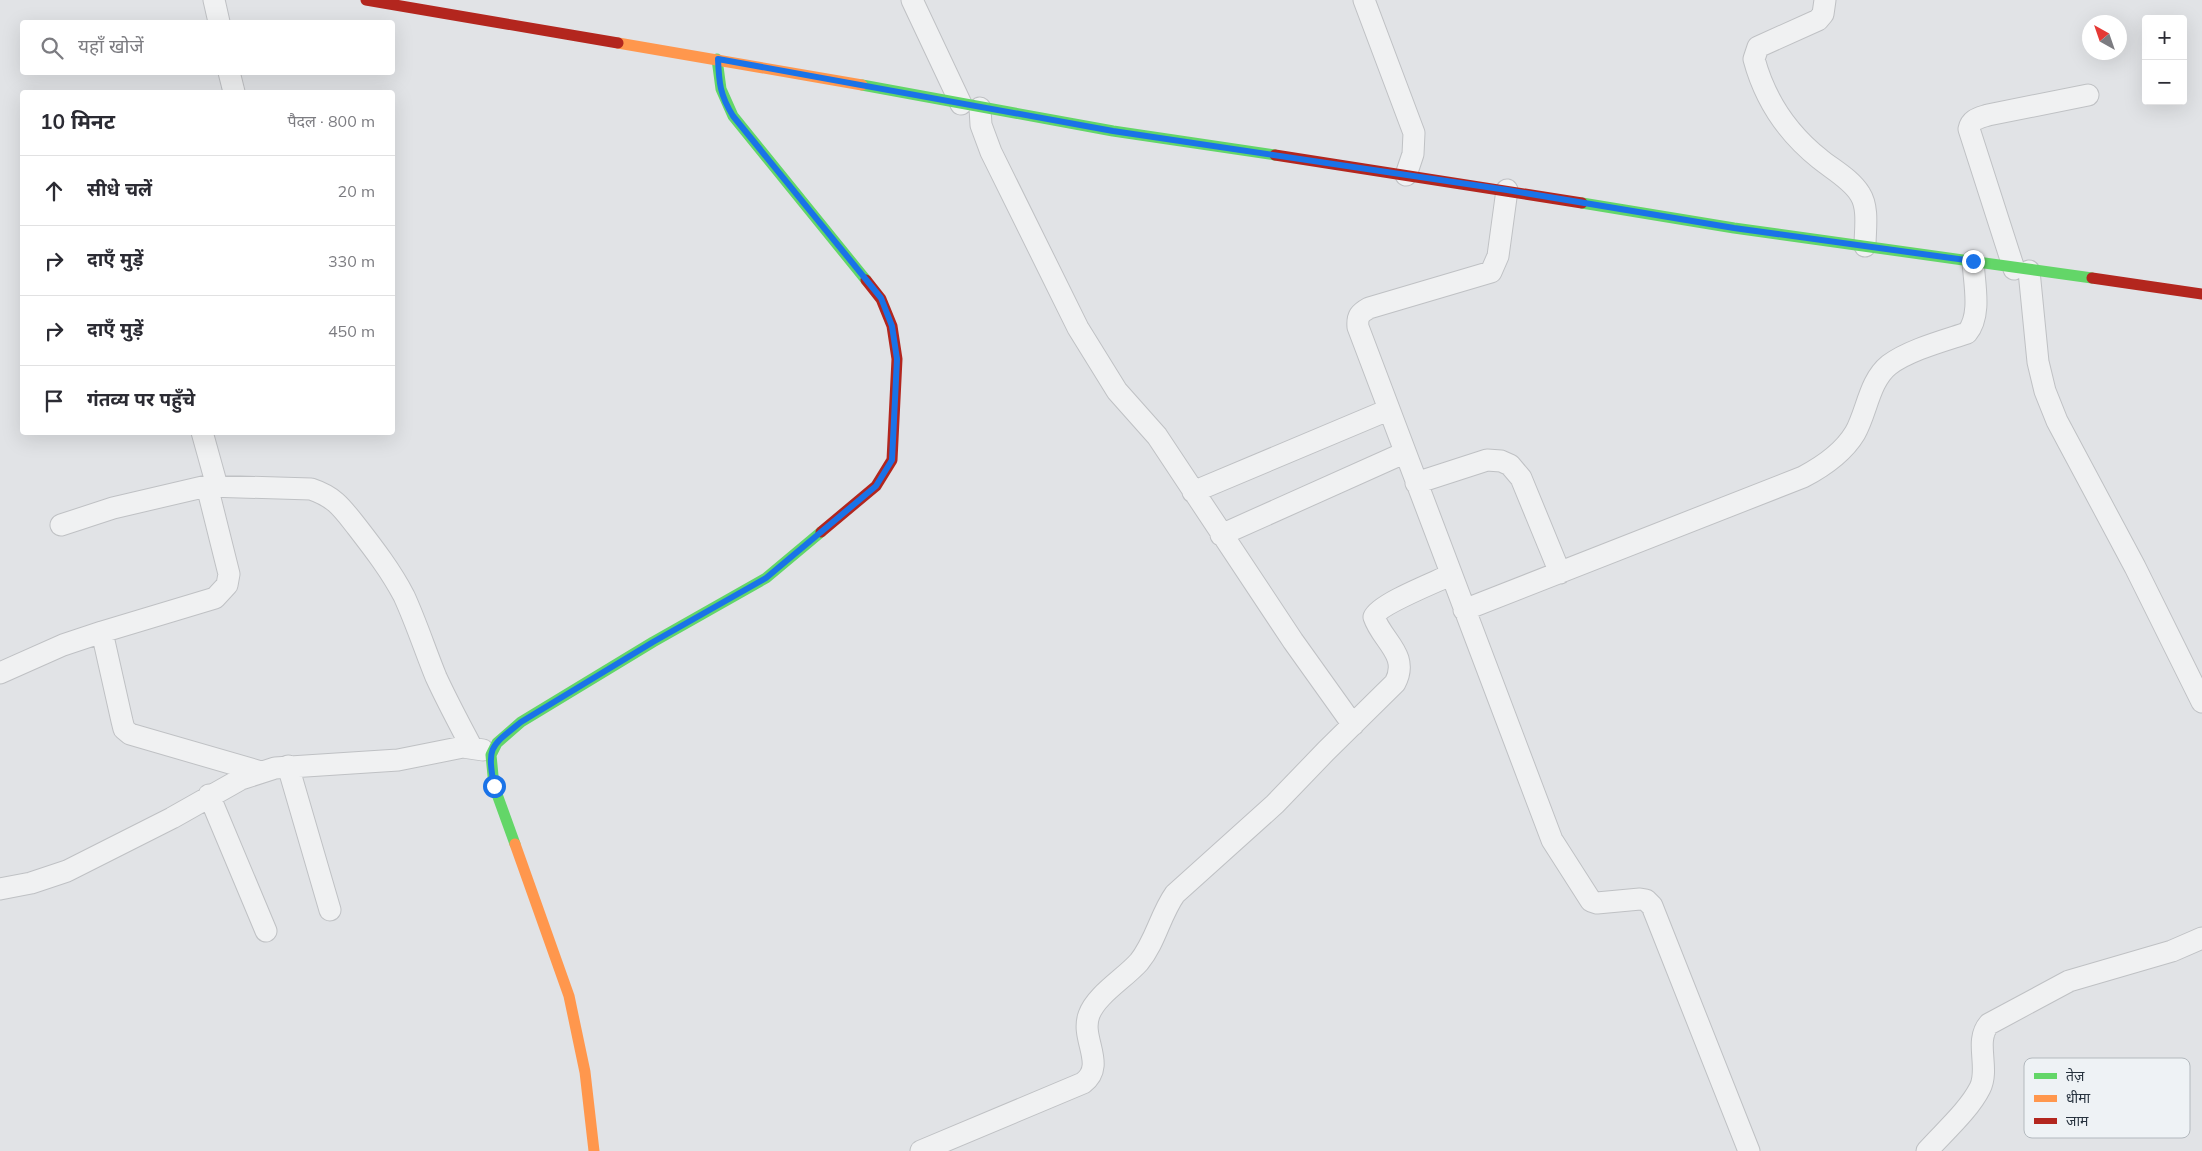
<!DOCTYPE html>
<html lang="hi">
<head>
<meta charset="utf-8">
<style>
	:root { --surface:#fff; --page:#f7f7f7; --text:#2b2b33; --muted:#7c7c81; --line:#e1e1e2 }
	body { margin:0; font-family:Mulish,"Noto Sans Devanagari",sans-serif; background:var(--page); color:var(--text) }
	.controls { position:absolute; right:15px; top:15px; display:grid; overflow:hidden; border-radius:5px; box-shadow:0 5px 20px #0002 }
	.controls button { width:45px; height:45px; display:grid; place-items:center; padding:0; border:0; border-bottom:1px solid var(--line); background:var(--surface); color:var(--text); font:25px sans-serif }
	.compass { position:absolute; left:2082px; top:15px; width:45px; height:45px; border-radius:50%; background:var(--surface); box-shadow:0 5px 20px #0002; rotate:320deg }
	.stop { position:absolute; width:15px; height:15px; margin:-11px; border:4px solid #1a73e8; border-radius:50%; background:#fff }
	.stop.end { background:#1a73e8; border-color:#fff; box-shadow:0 1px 5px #0008 }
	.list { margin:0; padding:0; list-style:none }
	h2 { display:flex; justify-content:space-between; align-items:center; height:65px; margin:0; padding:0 20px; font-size:21px }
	h2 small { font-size:16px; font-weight:400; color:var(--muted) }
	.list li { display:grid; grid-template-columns:32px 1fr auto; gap:15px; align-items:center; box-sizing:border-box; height:70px; padding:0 20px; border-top:1px solid var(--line) }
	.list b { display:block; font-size:19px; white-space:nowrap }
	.list em { font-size:16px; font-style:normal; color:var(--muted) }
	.icon { flex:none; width:28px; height:28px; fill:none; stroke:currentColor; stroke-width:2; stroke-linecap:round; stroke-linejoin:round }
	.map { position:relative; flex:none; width:2202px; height:1151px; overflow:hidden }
	.search { position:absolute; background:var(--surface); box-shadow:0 5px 20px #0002; left:20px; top:20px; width:375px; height:55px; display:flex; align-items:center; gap:12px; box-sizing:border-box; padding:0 18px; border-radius:5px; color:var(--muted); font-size:19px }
	.panel { position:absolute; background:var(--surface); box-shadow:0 5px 20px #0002; left:20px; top:90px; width:375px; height:345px; border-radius:5px }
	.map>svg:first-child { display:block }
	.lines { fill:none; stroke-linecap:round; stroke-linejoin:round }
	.street-casing { stroke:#bfc1c4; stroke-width:23 }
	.street { stroke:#f0f1f2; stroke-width:21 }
	.fast { stroke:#63d668; stroke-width:11 }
	.slow { stroke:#ff974d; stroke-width:11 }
	.jam { stroke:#b3261e; stroke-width:11 }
	.route { stroke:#1a73e8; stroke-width:6 }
	.key { fill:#eef2f5; stroke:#b3b9be; stroke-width:1 }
	.key-label { font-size:14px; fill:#28333f }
</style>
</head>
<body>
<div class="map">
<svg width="2202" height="1151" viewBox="0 0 2202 1151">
	<rect width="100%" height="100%" fill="#e1e3e6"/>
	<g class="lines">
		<g class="street-casing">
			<path id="street" d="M 214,0 L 219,22
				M 912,0 L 961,104
				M 1364,0 L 1414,133 L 1413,154 L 1406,175
				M 1825,0 L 1823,14 L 1818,20 L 1758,47 L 1754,59 C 1765,100 1786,132 1820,159 C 1832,169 1851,179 1860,194 C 1869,208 1865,230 1865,246
				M 229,72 L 234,92
				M 980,108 L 981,125 L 991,152 L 1078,328 L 1117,391 L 1157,436 L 1293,641 L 1353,725
				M 1507,190 L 1498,256 L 1491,272 L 1369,308 C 1360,313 1357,316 1358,327 L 1552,840 L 1591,901 L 1597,903 L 1640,899 L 1646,900 L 1652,906 L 1749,1151
				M 2014,269 L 1969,129 C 1971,119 1979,118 1988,115 L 2088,95
				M 2029,271 L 2038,362 L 2045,391 L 2057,421 L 2135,567 L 2202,702
				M 202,432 L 217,486
				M 1416,483 L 1487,460 L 1501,461 L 1510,465 L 1521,478 L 1560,573
				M 1193,492 L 1388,410
				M 61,525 L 113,508 L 207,486 L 311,489 C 335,497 342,508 357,527 C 374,549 391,571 404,596 C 416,622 425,650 436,677 C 447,701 460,725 472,748
				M 1221,535 L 1404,453
				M 1464,610 L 1803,477 C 1824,466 1843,453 1855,433 C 1867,412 1869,381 1889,365 C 1909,350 1943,341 1967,333 C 1982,315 1974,283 1973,261
				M 102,632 L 122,721 L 124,729 L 130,734 L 261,772
				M 0,673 L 63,645 L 102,632 L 215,598 L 227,585 L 229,574 L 207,486
				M 288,766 L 330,910
				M 209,795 L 266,931
				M 0,889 L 31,883 L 67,871 L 172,818 L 241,779 L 275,768 L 398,760 L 463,747 L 483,750
				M 921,1151 L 1083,1083 C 1107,1065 1080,1039 1089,1015 C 1096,995 1125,978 1139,962 C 1156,941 1160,915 1175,894 L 1275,804 L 1326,751 L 1395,683 C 1410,655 1382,641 1374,617 C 1379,604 1436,582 1450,575
				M 1927,1151 C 1944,1132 1969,1110 1980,1088 C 1990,1068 1974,1041 1989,1024 L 2069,981 L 2172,951 L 2202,938"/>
		</g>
		<use href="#street" class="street"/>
		<path class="fast" d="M 717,59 L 721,89 L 733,116 L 866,280
			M 862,85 L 1113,131 L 1275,155
			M 1582,203 L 1734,228 L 2092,278
			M 515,844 L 494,786 L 491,755 L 497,743 L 521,722 L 653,642 L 766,578 L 821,532"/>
		<path class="slow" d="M 618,43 L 862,85
			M 515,844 L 569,996 L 585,1072 L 594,1151"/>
		<path class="jam" d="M 366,0 L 618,43
			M 1275,155 L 1582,203
			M 2092,278 L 2202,294
			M 821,532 L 876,486 L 892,460 L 897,359 L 892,326 L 881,299 L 866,280"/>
	</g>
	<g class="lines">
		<path class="route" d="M 494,786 C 487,746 490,747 521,722 L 653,642 L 766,578 L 876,486 L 892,460 L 897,359 L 892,326 L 881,298 L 733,116 C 720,95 719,83 718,59 L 1113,131 L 1507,190 L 1734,228 L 1973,261"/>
	</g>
	<rect x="2024" y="1058" width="166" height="80" rx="8" class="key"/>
	<rect x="2034" y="1073" width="23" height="6" fill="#63d668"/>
	<rect x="2034" y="1095" width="23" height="7" fill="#ff974d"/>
	<rect x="2034" y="1118" width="23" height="6" fill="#b3261e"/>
	<g class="key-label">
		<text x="2066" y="1081">तेज़</text>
		<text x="2066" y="1103">धीमा</text>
		<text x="2066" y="1126">जाम</text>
	</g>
</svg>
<div class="controls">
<button>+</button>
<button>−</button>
</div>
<svg class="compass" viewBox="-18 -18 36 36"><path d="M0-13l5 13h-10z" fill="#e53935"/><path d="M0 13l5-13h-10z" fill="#7c7c81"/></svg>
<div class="stop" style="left:494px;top:786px"></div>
<div class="stop end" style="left:1973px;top:261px"></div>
<div class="search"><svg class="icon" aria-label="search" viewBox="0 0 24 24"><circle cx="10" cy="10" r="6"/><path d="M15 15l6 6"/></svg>यहाँ खोजें</div>
<section class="panel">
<h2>10 मिनट<small>पैदल · 800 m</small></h2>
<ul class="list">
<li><svg class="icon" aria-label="ahead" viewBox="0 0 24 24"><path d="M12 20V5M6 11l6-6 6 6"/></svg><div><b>सीधे चलें</b></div><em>20 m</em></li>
<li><svg class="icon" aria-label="right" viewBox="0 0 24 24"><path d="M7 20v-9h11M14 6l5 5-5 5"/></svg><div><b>दाएँ मुड़ें</b></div><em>330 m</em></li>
<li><svg class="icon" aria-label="right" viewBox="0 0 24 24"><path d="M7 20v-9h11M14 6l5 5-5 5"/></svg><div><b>दाएँ मुड़ें</b></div><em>450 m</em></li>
<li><svg class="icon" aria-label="arrive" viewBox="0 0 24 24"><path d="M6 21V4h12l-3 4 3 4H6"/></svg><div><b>गंतव्य पर पहुँचे</b></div></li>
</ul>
</section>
</div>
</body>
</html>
